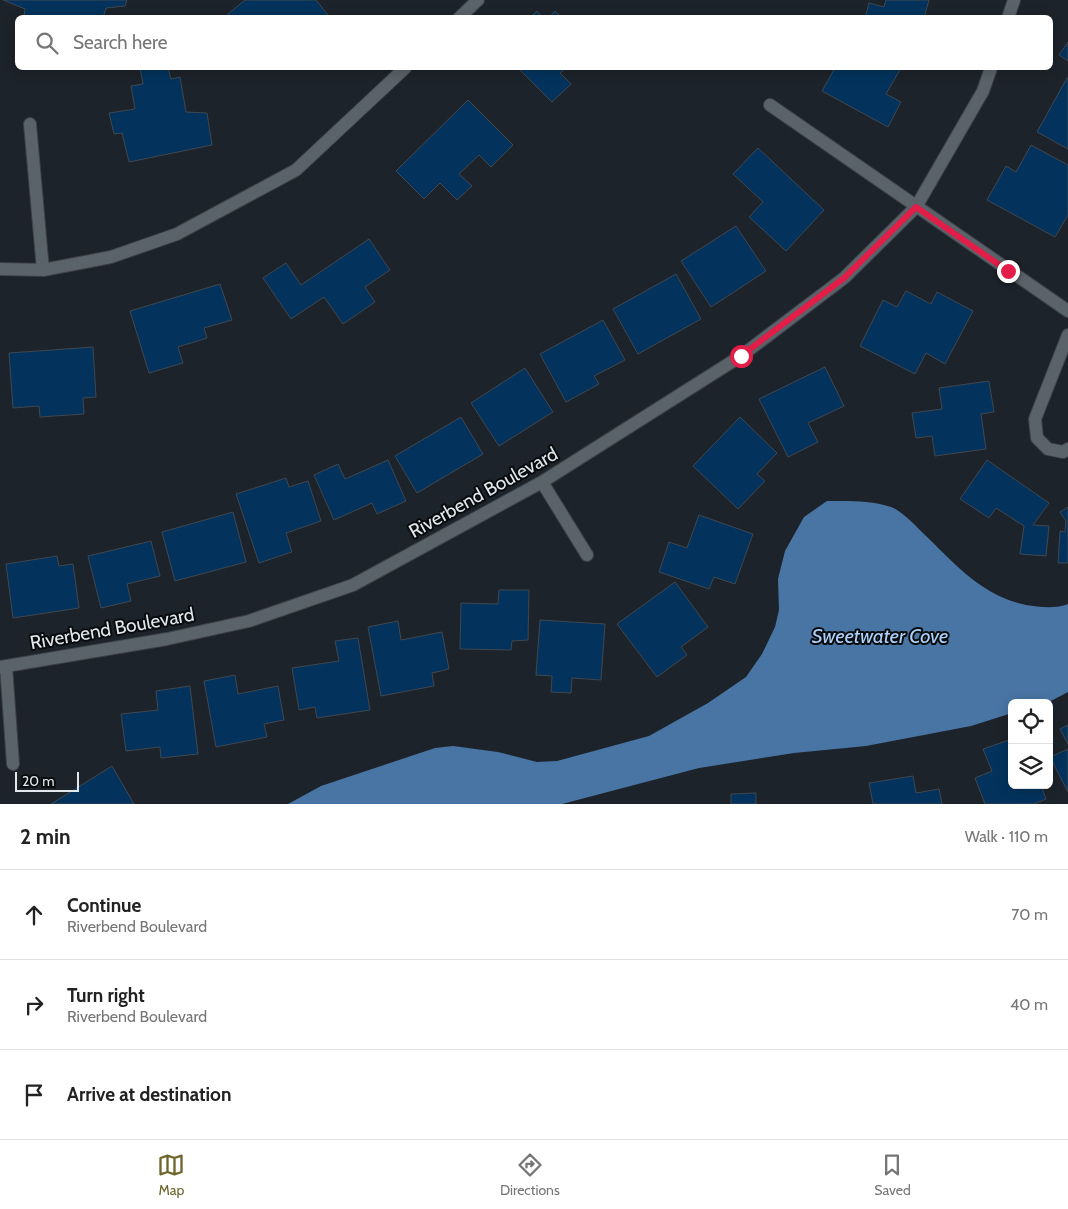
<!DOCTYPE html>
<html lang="en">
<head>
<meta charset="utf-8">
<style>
	:root { --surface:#fff; --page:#f6f6f6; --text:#222; --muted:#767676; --line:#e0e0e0; --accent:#6e662c }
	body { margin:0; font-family:Cabin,sans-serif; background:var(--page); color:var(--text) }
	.controls { position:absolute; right:15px; bottom:15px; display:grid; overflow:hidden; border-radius:8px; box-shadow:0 2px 12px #0003 }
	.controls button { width:45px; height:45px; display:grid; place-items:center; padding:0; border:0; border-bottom:1px solid var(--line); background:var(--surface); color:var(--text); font:25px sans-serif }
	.scale { position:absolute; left:15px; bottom:12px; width:64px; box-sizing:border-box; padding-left:5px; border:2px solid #e2e7eb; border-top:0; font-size:14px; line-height:18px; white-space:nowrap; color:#e2e7eb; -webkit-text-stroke:4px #090c0f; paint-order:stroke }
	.stop { position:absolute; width:15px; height:15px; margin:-11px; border:4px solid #e11d48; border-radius:50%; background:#fff }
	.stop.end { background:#e11d48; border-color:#fff; box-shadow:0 1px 5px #0008 }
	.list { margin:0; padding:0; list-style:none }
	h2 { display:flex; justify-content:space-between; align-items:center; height:65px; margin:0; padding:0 20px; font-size:21px }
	h2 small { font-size:16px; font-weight:400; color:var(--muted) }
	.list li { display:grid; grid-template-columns:32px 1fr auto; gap:15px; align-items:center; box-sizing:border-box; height:90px; padding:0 20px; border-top:1px solid var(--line) }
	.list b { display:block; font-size:19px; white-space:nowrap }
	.list p { margin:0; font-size:16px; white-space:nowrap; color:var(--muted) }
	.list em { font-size:16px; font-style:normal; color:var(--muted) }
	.icon { flex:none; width:28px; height:28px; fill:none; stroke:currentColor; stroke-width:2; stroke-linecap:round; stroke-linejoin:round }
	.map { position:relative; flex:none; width:1068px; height:804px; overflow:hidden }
	.search { position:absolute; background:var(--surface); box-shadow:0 2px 12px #0003; left:15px; right:15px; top:15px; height:55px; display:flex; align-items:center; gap:12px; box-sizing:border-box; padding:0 18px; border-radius:8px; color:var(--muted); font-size:19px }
	.sheet { height:335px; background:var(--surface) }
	nav { display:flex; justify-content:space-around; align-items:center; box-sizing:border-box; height:70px; border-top:1px solid var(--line); background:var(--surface); font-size:14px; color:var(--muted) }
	nav a { display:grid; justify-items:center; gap:2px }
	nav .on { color:var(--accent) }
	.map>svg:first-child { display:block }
	.water { fill:#4975a4 }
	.building { fill:#03335d; stroke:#40474f }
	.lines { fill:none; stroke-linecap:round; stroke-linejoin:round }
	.minor-casing { stroke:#3c4146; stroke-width:14 }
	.minor { stroke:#5a626a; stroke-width:12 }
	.route { stroke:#e11d48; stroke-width:6 }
	.labels { text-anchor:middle; stroke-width:4; stroke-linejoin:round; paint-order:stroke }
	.street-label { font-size:19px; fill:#e2e7eb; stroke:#090c0f }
	.water-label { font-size:20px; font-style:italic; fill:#add3fc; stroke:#090c0f }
</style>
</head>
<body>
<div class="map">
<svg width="1068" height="804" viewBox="0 0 1068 804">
	<rect width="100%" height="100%" fill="#1d232a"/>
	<path class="water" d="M 827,501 C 848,501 870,500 891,507 C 903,512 915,525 924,534 C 955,564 982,596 1026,605 C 1039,607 1056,609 1068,604 L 1068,692 L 1047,703 L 1012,703 L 1012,713 L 971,726 L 866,746 L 794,753 L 699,768 L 562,804 L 288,804 L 321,786 L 435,748 L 453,746 L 498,752 L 537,762 L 557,761 L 649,736 L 708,703 L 746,677 L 762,654 L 775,627 L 779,610 L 778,579 L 785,551 L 804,517 Z"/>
	<path class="building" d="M 3,0 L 127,0 L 125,6 L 106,8 L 103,18 L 30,18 L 24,16 L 25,9 Z
		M 245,0 L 316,0 L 328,15 L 324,18 L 231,18 L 228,14 Z
		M 886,0 L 929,0 L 924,18 L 865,18 L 869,3 L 884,7 Z
		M 537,11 L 543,18 L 530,18 Z
		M 555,11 L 562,18 L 549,18 Z
		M 1068,42 L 1068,61 L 1059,55 Z
		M 140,68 L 168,68 L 171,79 L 180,77 L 186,112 L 207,113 L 212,145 L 129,162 L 122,133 L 114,134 L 109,113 L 135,109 L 131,86 L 143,84 Z
		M 518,68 L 566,68 L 560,73 L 571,84 L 552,102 Z
		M 835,68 L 901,68 L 886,94 L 901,102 L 888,127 L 822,91 Z
		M 1067,78 L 1068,78 L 1068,149 L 1037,132 Z
		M 468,100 L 513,145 L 491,167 L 479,155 L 459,174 L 472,186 L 457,200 L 440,183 L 424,199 L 396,171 Z
		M 1031,145 L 1068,165 L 1068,215 L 1055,237 L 987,200 L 1006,166 L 1016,172 Z
		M 758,148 L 824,210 L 786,251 L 749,217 L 763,202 L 733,174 Z
		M 736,226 L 766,271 L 711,307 L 681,261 Z
		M 369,239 L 390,270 L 365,287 L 375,302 L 343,324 L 324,297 L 291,319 L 263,278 L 286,263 L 301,285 Z
		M 676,274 L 701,319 L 638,354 L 613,309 Z
		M 220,284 L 232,320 L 204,328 L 207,338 L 178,347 L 183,363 L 149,373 L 130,311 Z
		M 906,291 L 931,304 L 937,292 L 973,311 L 945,364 L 926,353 L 915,374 L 860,346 L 883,300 L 897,307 Z
		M 603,320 L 625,360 L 594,376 L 599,384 L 566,402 L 540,354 Z
		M 93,347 L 96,397 L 83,398 L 84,414 L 40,417 L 39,406 L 13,408 L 9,353 Z
		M 825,367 L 844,406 L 808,423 L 818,442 L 788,457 L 759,399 Z
		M 525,368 L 553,412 L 499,446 L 471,403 Z
		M 989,381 L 994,412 L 981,414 L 986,449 L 935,456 L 932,436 L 916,438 L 912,413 L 942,409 L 939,388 Z
		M 461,417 L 483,454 L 417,493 L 395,456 Z
		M 740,417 L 777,453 L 757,474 L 765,481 L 738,509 L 693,466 Z
		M 388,460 L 406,501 L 377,514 L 372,503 L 334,520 L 314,475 L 338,464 L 345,479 Z
		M 987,460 L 1049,503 L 1033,525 L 1049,526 L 1046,556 L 1020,554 L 1024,526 L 996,508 L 989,518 L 960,499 Z
		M 286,478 L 289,487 L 308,481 L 321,521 L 286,533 L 292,552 L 259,563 L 236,494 Z
		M 1068,507 L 1068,563 L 1058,563 L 1060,531 L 1065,532 L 1066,521 L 1060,512 Z
		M 233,512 L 246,562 L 175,581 L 162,532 Z
		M 699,515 L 753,534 L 735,584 L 714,577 L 709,589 L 659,572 L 669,542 L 687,548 Z
		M 151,541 L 160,576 L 127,584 L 131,601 L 101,608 L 88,556 Z
		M 57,556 L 59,566 L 73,564 L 79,608 L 13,618 L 6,564 Z
		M 675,582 L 708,627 L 681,647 L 687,655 L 657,677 L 617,624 Z
		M 499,590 L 529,590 L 528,640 L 512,641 L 511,650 L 460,649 L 461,603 L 498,604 Z
		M 540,620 L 605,624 L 601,680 L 572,678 L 571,693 L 551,692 L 552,676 L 536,675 Z
		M 398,621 L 401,640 L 442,632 L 449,669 L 432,673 L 434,686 L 381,696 L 368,627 Z
		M 358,638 L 370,710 L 317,718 L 315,707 L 299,710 L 292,668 L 339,661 L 335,641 Z
		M 235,675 L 238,694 L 278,686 L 284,720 L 264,724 L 267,737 L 216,747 L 204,681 Z
		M 190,686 L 198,754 L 161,758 L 160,747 L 126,751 L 121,714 L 158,710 L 156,691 Z
		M 1068,725 L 1068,744 L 1060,729 Z
		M 1012,739 L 1012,785 L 1041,785 L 1046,799 L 1034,804 L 985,804 L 975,778 L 992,771 L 983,749 Z
		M 1068,749 L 1068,792 L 1050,757 Z
		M 112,766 L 134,804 L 51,804 Z
		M 913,776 L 916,793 L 939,789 L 942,804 L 873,804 L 869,783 Z
		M 756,793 L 756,804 L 731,804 L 731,794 Z"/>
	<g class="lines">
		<g class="minor-casing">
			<path id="minor" d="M 459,18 L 478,0
				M 1008,18 L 1014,0
				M 770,105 L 1068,311
				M 30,124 L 43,270
				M 0,269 L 43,270 L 111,257 L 177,234 L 296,170 L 405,68
				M 1068,335 L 1035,419 L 1037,438 L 1048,449 L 1063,452 L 1068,449
				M 542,482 L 587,555
				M 6,666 L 13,764
				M 0,667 L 167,639 L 249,621 L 353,585 L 542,482 L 741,356 L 844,278 L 916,207 L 983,91 L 991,68"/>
		</g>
		<use href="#minor" class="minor"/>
	</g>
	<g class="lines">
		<path class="route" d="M 741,356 L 844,278 L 916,207 L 1008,271"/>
	</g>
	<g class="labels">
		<g class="street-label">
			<text transform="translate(483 492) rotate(-29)" y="7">Riverbend Boulevard</text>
			<text transform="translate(112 628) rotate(-10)" y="7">Riverbend Boulevard</text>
		</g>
		<g class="water-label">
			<text x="880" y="643">Sweetwater Cove</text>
		</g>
	</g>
</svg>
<div class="controls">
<button><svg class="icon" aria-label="locate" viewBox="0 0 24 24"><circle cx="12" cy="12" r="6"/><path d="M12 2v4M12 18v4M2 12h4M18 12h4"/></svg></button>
<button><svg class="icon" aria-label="layers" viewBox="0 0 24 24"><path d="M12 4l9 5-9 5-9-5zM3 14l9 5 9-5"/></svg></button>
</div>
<div class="scale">20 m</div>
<div class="stop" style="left:741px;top:356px"></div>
<div class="stop end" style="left:1008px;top:271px"></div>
<div class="search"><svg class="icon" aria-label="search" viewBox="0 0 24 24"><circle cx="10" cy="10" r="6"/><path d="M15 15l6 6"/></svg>Search here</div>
</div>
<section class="sheet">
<h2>2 min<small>Walk · 110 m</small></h2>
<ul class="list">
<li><svg class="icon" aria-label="ahead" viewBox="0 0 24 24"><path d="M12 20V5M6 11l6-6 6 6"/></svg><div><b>Continue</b><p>Riverbend Boulevard</p></div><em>70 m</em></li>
<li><svg class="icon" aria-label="right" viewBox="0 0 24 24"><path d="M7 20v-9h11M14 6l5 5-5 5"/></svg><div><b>Turn right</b><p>Riverbend Boulevard</p></div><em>40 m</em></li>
<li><svg class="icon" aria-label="arrive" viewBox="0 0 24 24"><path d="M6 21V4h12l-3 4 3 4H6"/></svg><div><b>Arrive at destination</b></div></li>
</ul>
</section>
<nav>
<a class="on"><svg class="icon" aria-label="map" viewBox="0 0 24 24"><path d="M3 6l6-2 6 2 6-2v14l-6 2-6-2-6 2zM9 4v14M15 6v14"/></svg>Map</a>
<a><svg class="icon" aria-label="directions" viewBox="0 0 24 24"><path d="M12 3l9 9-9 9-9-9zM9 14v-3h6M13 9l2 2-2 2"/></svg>Directions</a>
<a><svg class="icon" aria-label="saved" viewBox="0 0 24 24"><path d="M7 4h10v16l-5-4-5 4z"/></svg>Saved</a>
</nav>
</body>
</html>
